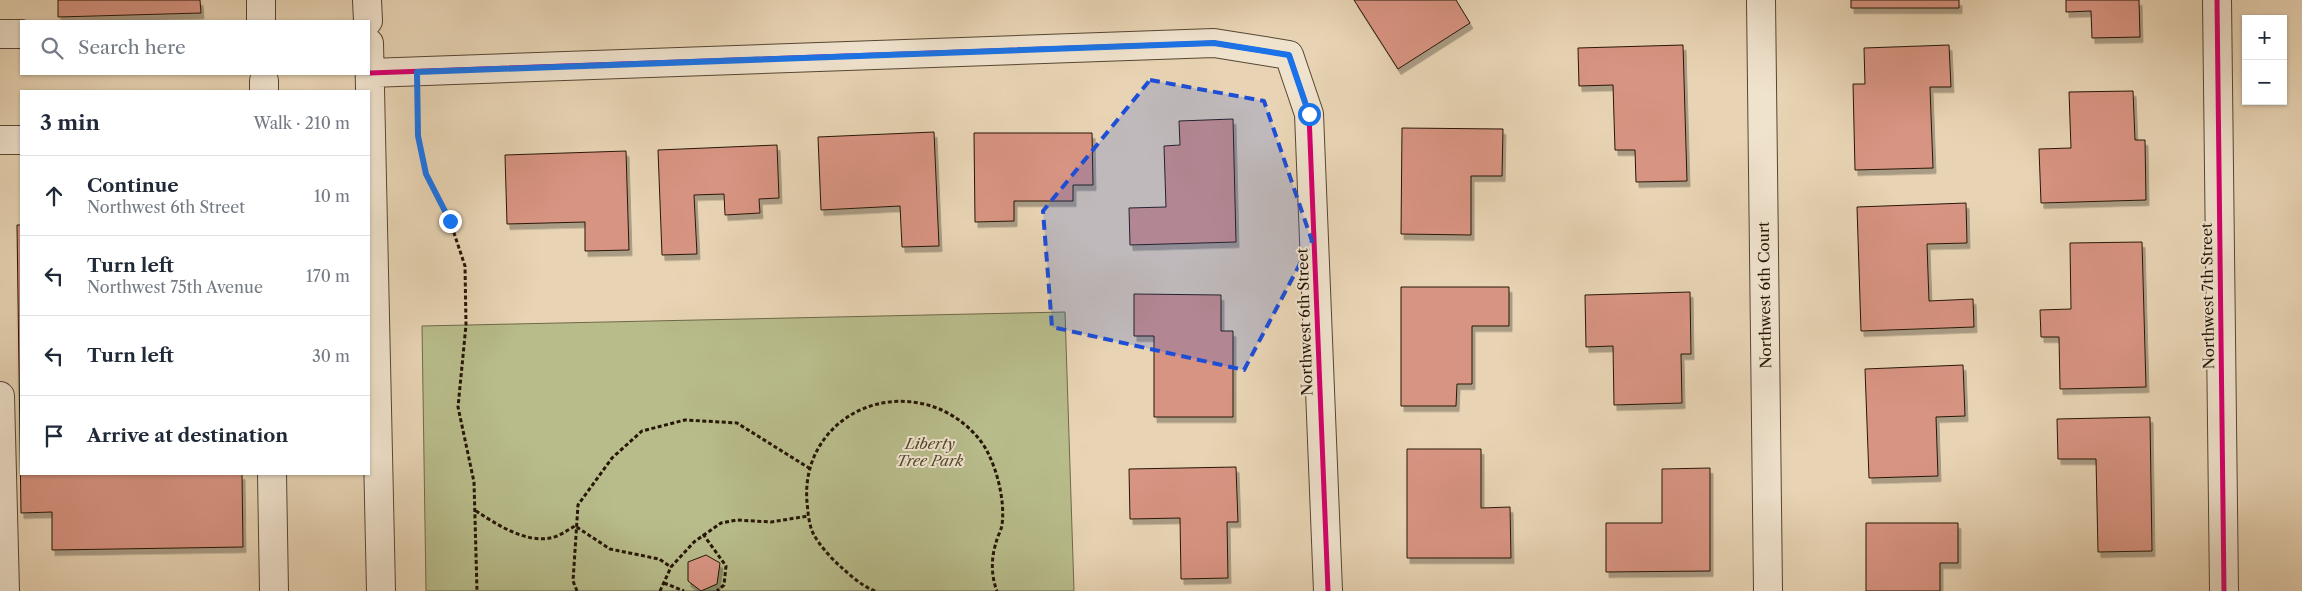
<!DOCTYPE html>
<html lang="en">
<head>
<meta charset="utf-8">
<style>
	:root { --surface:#fff; --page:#f6f6f7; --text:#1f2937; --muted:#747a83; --line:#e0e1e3 }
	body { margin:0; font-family:"Libre Caslon Text",serif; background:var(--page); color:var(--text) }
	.controls { position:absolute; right:15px; top:15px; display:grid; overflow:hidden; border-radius:0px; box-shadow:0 1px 4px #0004 }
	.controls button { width:45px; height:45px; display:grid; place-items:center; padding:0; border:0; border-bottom:1px solid var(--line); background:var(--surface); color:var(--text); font:25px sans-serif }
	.stop { position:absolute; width:15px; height:15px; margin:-11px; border:4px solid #1a73e8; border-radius:50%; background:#fff }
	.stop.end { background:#1a73e8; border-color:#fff; box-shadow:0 1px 5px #0008 }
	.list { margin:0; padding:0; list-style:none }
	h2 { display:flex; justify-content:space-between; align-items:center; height:65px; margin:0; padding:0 20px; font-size:21px }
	h2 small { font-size:16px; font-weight:400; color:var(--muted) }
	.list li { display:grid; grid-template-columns:32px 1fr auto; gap:15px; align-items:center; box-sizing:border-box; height:80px; padding:0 20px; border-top:1px solid var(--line) }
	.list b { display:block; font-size:19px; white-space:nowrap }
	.list p { margin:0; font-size:16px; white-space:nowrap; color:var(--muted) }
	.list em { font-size:16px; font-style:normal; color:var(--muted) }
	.icon { flex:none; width:28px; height:28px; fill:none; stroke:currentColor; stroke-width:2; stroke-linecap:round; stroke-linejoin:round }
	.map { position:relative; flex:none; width:2302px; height:591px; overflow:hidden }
	.search { position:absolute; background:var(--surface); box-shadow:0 1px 4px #0004; left:20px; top:20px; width:350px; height:55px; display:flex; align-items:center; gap:12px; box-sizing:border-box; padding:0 18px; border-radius:0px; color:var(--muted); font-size:19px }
	.panel { position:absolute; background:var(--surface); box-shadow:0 1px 4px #0004; left:20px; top:90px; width:350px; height:385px; border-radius:0px }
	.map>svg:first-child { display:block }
	.green { fill:#b8bc8b; stroke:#6f6948 }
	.building { fill:#d89482; stroke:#261606; filter:url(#shadow) }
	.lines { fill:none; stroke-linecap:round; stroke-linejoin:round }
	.minor-casing { stroke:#564632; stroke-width:30 }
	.path { stroke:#261606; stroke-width:3; stroke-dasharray:4 2.5; stroke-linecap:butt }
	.minor { stroke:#f0e3ce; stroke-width:28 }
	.cycleway-casing { stroke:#f0e3ce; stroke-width:8 }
	.cycleway { stroke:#d6006c; stroke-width:5 }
	.route { stroke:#1a73e8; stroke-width:6 }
	.marked { fill:#1d4ed8; fill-opacity:0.2; stroke:#1d4ed8; stroke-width:4; stroke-dasharray:10 6; stroke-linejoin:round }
	.labels { text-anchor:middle; stroke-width:4; stroke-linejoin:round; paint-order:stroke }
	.street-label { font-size:15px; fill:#261606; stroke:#f0e3ce }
	.park-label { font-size:15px; font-style:italic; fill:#52482e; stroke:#f0e3ce }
</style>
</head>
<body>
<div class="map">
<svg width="2302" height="591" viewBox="0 0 2302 591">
	<defs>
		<filter id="shadow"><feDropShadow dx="3" dy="5.5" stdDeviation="0" flood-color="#0004"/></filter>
	</defs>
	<rect width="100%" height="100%" fill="#e8d4b4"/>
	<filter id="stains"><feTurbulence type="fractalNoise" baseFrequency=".004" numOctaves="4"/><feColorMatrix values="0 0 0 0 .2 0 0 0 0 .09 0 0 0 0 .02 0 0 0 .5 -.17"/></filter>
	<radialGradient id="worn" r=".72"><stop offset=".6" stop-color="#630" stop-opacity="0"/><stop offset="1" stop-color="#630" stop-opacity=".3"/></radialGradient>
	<path class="green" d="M 1065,312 L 1074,591 L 426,591 L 422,326 Z"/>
	<path class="building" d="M 58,0 L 200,0 L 201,13 L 58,17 Z
		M 1354,0 L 1456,0 L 1470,23 L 1398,69 Z
		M 1851,0 L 1959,0 L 1959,8 L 1851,8 Z
		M 2066,0 L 2139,0 L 2140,37 L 2092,38 L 2091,11 L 2066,12 Z
		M 1683,45 L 1687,181 L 1636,182 L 1635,150 L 1615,150 L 1613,85 L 1579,86 L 1578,48 Z
		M 1949,45 L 1951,87 L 1930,87 L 1933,168 L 1855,170 L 1853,84 L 1865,84 L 1864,48 Z
		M 2133,91 L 2135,140 L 2145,140 L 2146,200 L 2041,203 L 2039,149 L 2071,148 L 2069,92 Z
		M 1233,119 L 1236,242 L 1130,245 L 1129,208 L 1166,207 L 1164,146 L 1180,145 L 1179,121 Z
		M 1402,128 L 1503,129 L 1502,176 L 1471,176 L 1471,235 L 1401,234 Z
		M 934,132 L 939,246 L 902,247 L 900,206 L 821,210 L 818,137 Z
		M 974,133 L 1092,133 L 1093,185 L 1073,185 L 1073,201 L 1014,201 L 1014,221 L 975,222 Z
		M 777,145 L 779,198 L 759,199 L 760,213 L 725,215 L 724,194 L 694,195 L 697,254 L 662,255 L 658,150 Z
		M 626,151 L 629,250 L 585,251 L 585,222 L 507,224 L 505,155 Z
		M 1966,203 L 1967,243 L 1927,244 L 1929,301 L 1973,299 L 1974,327 L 1861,331 L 1857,207 Z
		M 17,225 L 21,225 L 21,474 L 242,474 L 243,547 L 52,550 L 52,512 L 21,513 Z
		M 2142,242 L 2146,387 L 2060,389 L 2059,337 L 2041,337 L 2040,310 L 2071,309 L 2070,243 Z
		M 1401,287 L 1509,287 L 1509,326 L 1472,326 L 1472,384 L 1457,384 L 1456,406 L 1401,406 Z
		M 1690,292 L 1691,354 L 1681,354 L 1682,403 L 1614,405 L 1613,346 L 1586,347 L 1585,295 Z
		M 1134,294 L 1221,295 L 1221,331 L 1233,331 L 1233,417 L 1154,417 L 1154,336 L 1134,336 Z
		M 1963,365 L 1965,416 L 1936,417 L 1938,476 L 1869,478 L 1865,369 Z
		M 2150,417 L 2152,551 L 2098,552 L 2096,459 L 2058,459 L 2057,419 Z
		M 1407,449 L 1481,449 L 1481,508 L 1510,507 L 1511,558 L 1407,558 Z
		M 1236,467 L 1238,522 L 1227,522 L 1228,578 L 1181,579 L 1180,518 L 1130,519 L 1129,469 Z
		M 1710,468 L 1710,571 L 1606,572 L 1606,523 L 1662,523 L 1662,469 Z
		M 1866,523 L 1958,523 L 1958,563 L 1940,563 L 1940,591 L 1866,591 Z
		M 706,555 L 720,563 L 717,584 L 701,591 L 688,581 L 688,562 Z"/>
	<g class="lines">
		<g class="minor-casing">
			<path id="minor" d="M 261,0 L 261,21
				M 367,0 L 368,21
				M 1761,0 L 1768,591
				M 2217,0 L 2224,591
				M 0,34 L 21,34
				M 369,43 L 381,591
				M 370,73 L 1214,43 L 1289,55 L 1309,114 L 1328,591
				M 264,81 L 264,91
				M 0,140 L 21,140
				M 0,396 L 5,591
				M 272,474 L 274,591"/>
		</g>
		<path class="path" d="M 418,103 L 418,136 L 426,174 L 450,221 L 465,266 L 466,325 L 458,407 L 474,482 L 477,591
			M 476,511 C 496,524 525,543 550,538 C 558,537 568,530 575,526 L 610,549 L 659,559 L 671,567
			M 703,534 L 726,566 L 724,585 L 717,591
			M 664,583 L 684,591
			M 577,591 L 573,581 L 578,505 L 612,458 L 642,431 L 685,420 L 737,423 L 809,468
			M 660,591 L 671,567 L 694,542 L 721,523 L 737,520 L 771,522 L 808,516
			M 875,591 C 862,586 851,576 841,567 C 831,558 821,547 814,535 C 809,526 808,513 807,502 C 801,431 870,383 937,408 C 957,416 977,432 987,451 C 998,472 1005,502 1002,525 C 1001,531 997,537 996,543 C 991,558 991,576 997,591"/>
		<use href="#minor" class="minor"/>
		<g class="cycleway-casing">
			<path id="cycleway" d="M 2217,0 L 2224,591
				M 370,73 L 1214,43 L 1289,55 L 1309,114 L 1328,591"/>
		</g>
		<use href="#cycleway" class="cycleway"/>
	</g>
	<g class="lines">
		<path class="route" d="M 450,221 L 426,174 L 418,136 L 417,72 L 1214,43 L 1289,55 L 1309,114"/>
	</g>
	<path class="marked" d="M 1150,80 L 1264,101 L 1312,241 L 1244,370 L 1052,327 L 1043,211 Z"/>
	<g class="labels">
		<g class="street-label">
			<text transform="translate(1765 295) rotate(-91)" y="5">Northwest 6th Court</text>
			<text transform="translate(2208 296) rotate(-91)" y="5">Northwest 7th Street</text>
			<text transform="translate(1305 322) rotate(-92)" y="5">Northwest 6th Street</text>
		</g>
		<g class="park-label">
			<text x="930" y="449">Liberty<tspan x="930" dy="17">Tree Park</tspan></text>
		</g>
	</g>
	<rect width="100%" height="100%" filter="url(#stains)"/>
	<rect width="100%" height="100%" fill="url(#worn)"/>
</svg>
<div class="controls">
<button>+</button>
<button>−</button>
</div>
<div class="stop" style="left:1309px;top:114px"></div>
<div class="stop end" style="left:450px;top:221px"></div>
<div class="search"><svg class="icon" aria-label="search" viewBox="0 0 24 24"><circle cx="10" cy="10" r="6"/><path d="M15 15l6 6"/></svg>Search here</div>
<section class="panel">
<h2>3 min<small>Walk · 210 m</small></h2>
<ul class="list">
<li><svg class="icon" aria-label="ahead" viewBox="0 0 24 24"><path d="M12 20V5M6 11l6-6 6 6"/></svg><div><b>Continue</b><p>Northwest 6th Street</p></div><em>10 m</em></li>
<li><svg class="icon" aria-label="left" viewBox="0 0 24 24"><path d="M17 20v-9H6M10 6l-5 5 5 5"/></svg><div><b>Turn left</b><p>Northwest 75th Avenue</p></div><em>170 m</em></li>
<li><svg class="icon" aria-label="left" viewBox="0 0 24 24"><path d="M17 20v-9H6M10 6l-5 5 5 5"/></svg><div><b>Turn left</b></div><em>30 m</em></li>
<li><svg class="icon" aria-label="arrive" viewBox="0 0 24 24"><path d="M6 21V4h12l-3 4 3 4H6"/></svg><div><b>Arrive at destination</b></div></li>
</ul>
</section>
</div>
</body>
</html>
